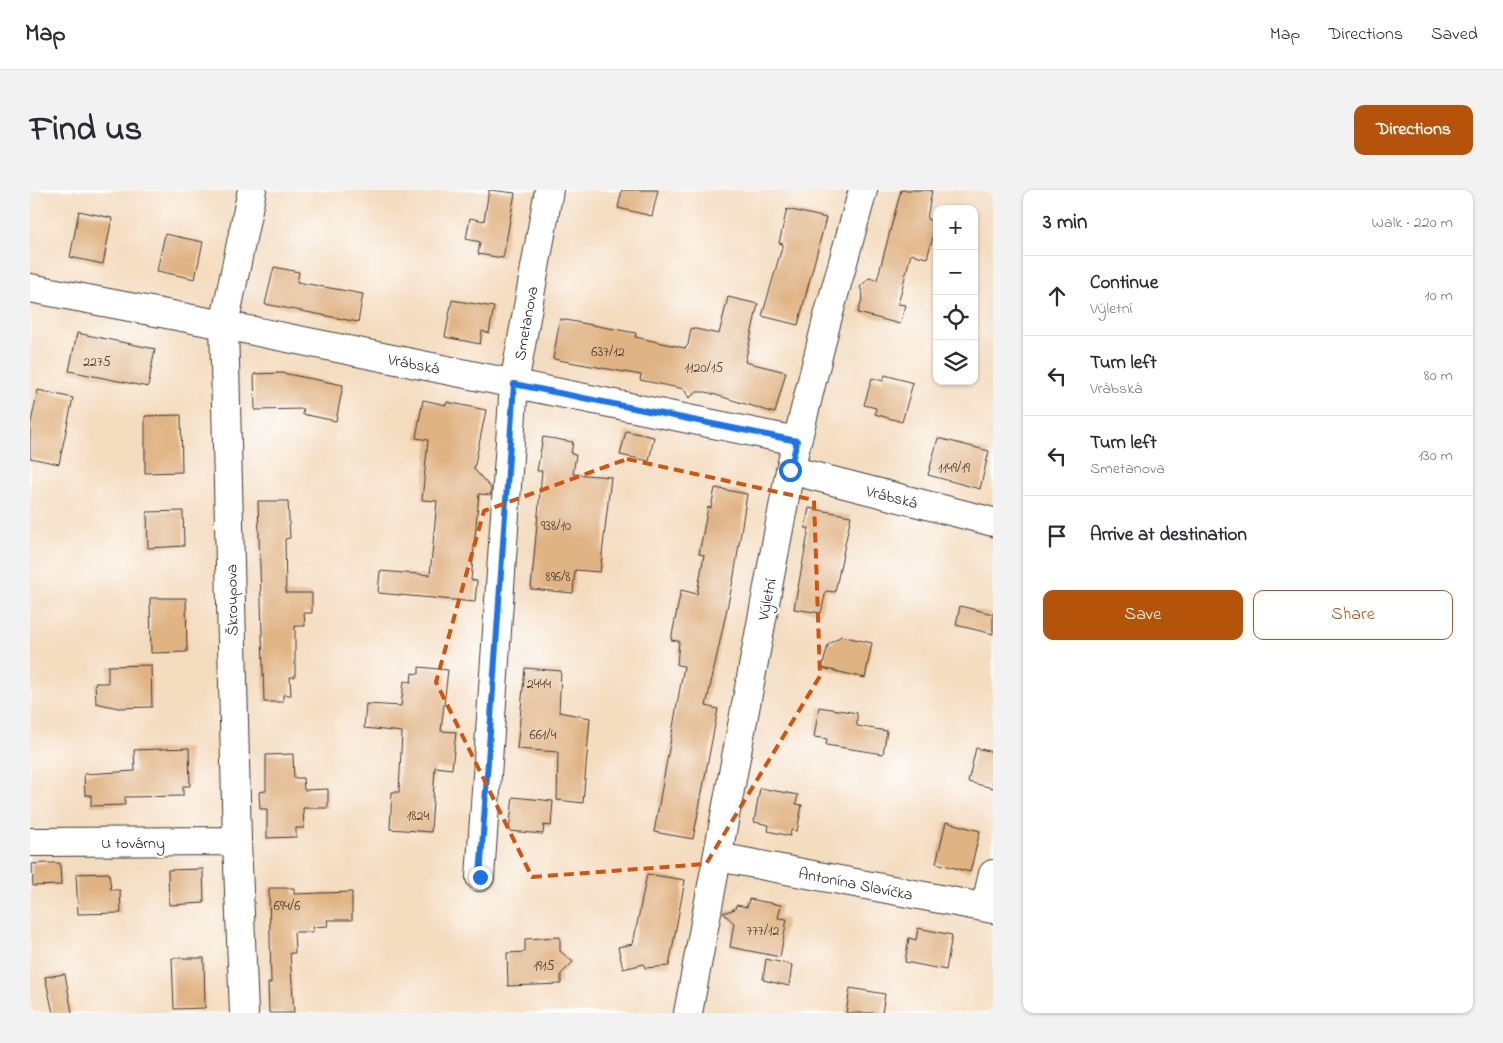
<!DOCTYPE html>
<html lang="en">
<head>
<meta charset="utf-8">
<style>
	:root { --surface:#fff; --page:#f2f2f3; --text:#2b2b33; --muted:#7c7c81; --line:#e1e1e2; --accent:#b45309 }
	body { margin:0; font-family:"Indie Flower",sans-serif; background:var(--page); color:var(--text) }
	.controls { position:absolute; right:15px; top:15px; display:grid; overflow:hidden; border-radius:10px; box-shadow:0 1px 4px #0004 }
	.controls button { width:45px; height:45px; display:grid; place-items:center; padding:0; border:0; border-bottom:1px solid var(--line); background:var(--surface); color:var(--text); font:25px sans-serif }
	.stop { position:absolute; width:15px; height:15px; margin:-11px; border:4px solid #1a73e8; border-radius:50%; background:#fff }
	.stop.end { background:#1a73e8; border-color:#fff; box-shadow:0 1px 5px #0008 }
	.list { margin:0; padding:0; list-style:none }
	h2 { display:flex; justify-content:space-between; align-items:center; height:65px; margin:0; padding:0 20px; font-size:21px }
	h2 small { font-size:16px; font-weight:400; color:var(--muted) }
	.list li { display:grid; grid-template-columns:32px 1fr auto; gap:15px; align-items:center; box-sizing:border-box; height:80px; padding:0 20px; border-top:1px solid var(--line) }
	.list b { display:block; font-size:19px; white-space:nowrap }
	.list p { margin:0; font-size:16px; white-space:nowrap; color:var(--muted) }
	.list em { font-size:16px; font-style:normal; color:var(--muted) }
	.actions { display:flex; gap:10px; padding:15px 20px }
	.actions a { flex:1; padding:11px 0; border:1px solid var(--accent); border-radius:10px; text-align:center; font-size:18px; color:var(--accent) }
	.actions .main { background:var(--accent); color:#fff }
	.icon { flex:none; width:28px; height:28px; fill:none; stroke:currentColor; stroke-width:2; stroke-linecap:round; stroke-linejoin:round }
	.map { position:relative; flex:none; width:963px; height:823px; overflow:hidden; border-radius:10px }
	header { display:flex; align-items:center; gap:30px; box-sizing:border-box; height:70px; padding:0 25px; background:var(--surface); border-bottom:1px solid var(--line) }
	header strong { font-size:24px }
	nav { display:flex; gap:28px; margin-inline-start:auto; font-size:18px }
	.intro { display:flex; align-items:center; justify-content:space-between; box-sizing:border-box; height:120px; padding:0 30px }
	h1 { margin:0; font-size:35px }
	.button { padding:12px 22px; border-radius:10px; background:var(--accent); color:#fff; font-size:18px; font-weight:700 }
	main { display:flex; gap:30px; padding:0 30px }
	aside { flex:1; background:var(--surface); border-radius:10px; box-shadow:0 1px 4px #0004 }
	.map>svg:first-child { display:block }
	.building { fill:#e0b383 }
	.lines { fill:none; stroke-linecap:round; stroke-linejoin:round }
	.minor-casing { stroke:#3c3934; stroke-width:30 }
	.minor { stroke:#fff; stroke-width:28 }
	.route { stroke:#1a73e8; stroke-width:6 }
	.marked { fill:none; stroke:#d4530e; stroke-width:4; stroke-dasharray:10 6; stroke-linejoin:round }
	.labels { text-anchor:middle; stroke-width:4.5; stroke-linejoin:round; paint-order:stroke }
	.number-label { font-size:14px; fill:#4d4236 }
	.street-label { font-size:16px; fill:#1c1c1c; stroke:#fff }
</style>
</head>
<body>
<header>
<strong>Map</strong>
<nav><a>Map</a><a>Directions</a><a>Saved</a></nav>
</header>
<div class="intro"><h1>Find us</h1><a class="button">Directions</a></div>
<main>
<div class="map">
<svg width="963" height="823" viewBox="0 0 963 823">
	<rect width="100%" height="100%" fill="#fff"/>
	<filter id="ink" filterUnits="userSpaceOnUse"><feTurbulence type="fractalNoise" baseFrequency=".02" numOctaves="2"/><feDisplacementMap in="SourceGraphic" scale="10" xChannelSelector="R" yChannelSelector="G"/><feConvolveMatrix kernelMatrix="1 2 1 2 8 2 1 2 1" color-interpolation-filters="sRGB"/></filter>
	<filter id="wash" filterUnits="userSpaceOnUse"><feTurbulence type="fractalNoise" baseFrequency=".0096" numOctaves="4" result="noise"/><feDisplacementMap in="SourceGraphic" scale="20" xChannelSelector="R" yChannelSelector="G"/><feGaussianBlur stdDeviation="1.12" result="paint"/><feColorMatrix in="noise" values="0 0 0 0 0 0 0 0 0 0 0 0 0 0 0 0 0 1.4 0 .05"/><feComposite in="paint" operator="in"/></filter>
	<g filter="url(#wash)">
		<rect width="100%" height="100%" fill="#f4dcbf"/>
		<g id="blocks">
			<path class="building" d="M 459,0 L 485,3 L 473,68 L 448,64 L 450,52 L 436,49 L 440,28 L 454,31 Z
				M 592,0 L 628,0 L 622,26 L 588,18 Z
				M 871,0 L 902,0 L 897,29 L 907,33 L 897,68 L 881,64 L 868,114 L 876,115 L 870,134 L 828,123 L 833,105 L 830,97 L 839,88 L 847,90 Z
				M 757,19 L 796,28 L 768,135 L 732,126 L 753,54 L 749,53 Z
				M 49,21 L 82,28 L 73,74 L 40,67 Z
				M 135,44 L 173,52 L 165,89 L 127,81 Z
				M 244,77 L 269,82 L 267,92 L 333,104 L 328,132 L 235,114 Z
				M 698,107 L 728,114 L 715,172 L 756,182 L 745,223 L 676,202 L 667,202 L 659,208 L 654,199 L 610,190 L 611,185 L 523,169 L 530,129 L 606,143 L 605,147 L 655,158 L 658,155 L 661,138 L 689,144 Z
				M 422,110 L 464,117 L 459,143 L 452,141 L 450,154 L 415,147 Z
				M 47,143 L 125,159 L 118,197 L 39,181 Z
				M 252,183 L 313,195 L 306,231 L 272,224 L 274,219 L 225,220 L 224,184 Z
				M 855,185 L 883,193 L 872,232 L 845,224 L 846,218 L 834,215 L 842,188 L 853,191 Z
				M 8,200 L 43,208 L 29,274 L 0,268 L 0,236 Z
				M 393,210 L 416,215 L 417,212 L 456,220 L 444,279 L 461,298 L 461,305 L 449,304 L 441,390 L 447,391 L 445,412 L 348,403 L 350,381 L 400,385 L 407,311 L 392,310 L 398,250 L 386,248 Z
				M 151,225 L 152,282 L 115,283 L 115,226 Z
				M 596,241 L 624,247 L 619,271 L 590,265 Z
				M 513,247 L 543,252 L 541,264 L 546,265 L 543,284 L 581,287 L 570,382 L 545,380 L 543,403 L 501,399 L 512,281 L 507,281 Z
				M 908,248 L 959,261 L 950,299 L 898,285 Z
				M 685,298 L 717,304 L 704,386 L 676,516 L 688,519 L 663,649 L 624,642 L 654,476 L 647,475 L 649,451 L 641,450 L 651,400 L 667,404 L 674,365 L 669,364 L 678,317 L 681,318 Z
				M 228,311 L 258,311 L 260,348 L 255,349 L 256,403 L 282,403 L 282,423 L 274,423 L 275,436 L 265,436 L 265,487 L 260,487 L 261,505 L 253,505 L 253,512 L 234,512 Z
				M 779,318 L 821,326 L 805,402 L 796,401 L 791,423 L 764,419 L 779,338 L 775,338 Z
				M 153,321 L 154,356 L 118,358 L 117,322 Z
				M 120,408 L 156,408 L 157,462 L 121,463 Z
				M 930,416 L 963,424 L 963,444 L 926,435 Z
				M 811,446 L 842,453 L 835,488 L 792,478 L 798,455 Z
				M 121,475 L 122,517 L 88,518 L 66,513 L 65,493 L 78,493 L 78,476 Z
				M 389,477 L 418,480 L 411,541 L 426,542 L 422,579 L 405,577 L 401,642 L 360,639 L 362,602 L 369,602 L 372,542 L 334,538 L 336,514 L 371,516 L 374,491 L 381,492 L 382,483 L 389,484 Z
				M 495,478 L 531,481 L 529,522 L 560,528 L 553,613 L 527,610 L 528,562 L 487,559 Z
				M 789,517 L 827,523 L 827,536 L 857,541 L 853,564 L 796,555 L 797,549 L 784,547 Z
				M 159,558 L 160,596 L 153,596 L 153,606 L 95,607 L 95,615 L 61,616 L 61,605 L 55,605 L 54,584 L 105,581 L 104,560 Z
				M 946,558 L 963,562 L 963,598 L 938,592 Z
				M 263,564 L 264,588 L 273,588 L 274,600 L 298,599 L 298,618 L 273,618 L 274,638 L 266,638 L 266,647 L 237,648 L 237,619 L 230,619 L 229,602 L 236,601 L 236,565 Z
				M 730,598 L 768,605 L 766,614 L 772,615 L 767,641 L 761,640 L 760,646 L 738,641 L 739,635 L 724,632 Z
				M 483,607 L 523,611 L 521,636 L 514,635 L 513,644 L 479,641 Z
				M 916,632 L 950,641 L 940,682 L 906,673 Z
				M 16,673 L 30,673 L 31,695 L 3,696 L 2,674 Z
				M 173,679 L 174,713 L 139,715 L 138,680 Z
				M 79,683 L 81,700 L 90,700 L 91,723 L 48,724 L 46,684 Z
				M 617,684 L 655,690 L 639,776 L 615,778 L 614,774 L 593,779 L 588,757 L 603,754 Z
				M 239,698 L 264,698 L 264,704 L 322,702 L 322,730 L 297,730 L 298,736 L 283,737 L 283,742 L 264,742 L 265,763 L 260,763 L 264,823 L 239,823 L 238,793 L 241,793 Z
				M 719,709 L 751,715 L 748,728 L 757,729 L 750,767 L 700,757 L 704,733 L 693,723 L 705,719 L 706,715 L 717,717 Z
				M 888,738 L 922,745 L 916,780 L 875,772 L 879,748 L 886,750 Z
				M 530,747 L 530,761 L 543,772 L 531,784 L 531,794 L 478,796 L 477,763 L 495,762 L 495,749 Z
				M 142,768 L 174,768 L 175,818 L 144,819 Z
				M 736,769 L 762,775 L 759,796 L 733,790 Z
				M 35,784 L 42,823 L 23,823 L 15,787 Z
				M 820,798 L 855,804 L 852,823 L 816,823 Z"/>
		</g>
	</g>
	<g filter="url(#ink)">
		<use href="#blocks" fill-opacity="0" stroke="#3c3934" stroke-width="1"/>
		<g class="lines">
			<g class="minor-casing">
				<path id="minor" d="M 0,98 L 194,135 L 767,251
					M 760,280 L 963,332
					M 0,652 L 207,651
					M 688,667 L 963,719
					M 450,687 L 484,194 L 519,0
					M 955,717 L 963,684
					M 214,823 L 207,651 L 194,135 L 222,0
					M 658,823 L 760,280 L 797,130 L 833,0"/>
			</g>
			<use href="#minor" class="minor"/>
		</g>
	</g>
	<g class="lines" filter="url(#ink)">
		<path class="route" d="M 450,687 L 484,194 L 767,251 L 760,280"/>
	</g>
	<path class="marked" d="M 597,269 L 784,310 L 790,486 L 676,674 L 502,687 L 406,492 L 454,321 Z"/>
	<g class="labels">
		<g class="number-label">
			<text x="578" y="166">637/12</text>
			<text x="67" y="176">2275</text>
			<text x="674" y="182">1120/15</text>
			<text x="924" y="282">1149/19</text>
			<text x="526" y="340">938/10</text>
			<text x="528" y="391">896/8</text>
			<text x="509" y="498">2444</text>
			<text x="513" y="549">661/4</text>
			<text x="388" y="630">1824</text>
			<text x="257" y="720">694/6</text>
			<text x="733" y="745">777/12</text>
			<text x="514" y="780">1915</text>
		</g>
		<g class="street-label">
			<text transform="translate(495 133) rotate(-80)" y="6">Smetanova</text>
			<text transform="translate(384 173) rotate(11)" y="6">Vrábská</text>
			<text transform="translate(862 306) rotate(14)" y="6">Vrábská</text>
			<text transform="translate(736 409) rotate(-79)" y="6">Výletní</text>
			<text transform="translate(201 410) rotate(-91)" y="6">Škroupova</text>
			<text x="103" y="658">U továrny</text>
			<text transform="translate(826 693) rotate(11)" y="6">Antonína Slavíčka</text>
		</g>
	</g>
</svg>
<div class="controls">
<button>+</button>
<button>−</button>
<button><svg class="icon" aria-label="locate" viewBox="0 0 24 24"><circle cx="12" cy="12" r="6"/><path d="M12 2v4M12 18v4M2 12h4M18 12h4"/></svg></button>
<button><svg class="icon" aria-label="layers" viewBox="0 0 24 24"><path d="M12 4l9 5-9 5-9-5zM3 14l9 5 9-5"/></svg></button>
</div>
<div class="stop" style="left:760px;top:280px"></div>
<div class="stop end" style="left:450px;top:687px"></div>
</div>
<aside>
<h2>3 min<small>Walk · 220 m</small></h2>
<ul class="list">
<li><svg class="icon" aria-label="ahead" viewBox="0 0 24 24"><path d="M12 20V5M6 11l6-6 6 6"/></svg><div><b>Continue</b><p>Výletní</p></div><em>10 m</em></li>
<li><svg class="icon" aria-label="left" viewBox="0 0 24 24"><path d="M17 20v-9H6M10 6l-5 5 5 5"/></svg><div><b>Turn left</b><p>Vrábská</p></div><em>80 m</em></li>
<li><svg class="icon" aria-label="left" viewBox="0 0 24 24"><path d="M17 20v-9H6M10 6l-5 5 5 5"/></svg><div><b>Turn left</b><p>Smetanova</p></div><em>130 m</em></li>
<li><svg class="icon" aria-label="arrive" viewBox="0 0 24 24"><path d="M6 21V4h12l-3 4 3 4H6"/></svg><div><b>Arrive at destination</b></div></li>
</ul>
<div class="actions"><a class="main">Save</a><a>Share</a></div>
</aside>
</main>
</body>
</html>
